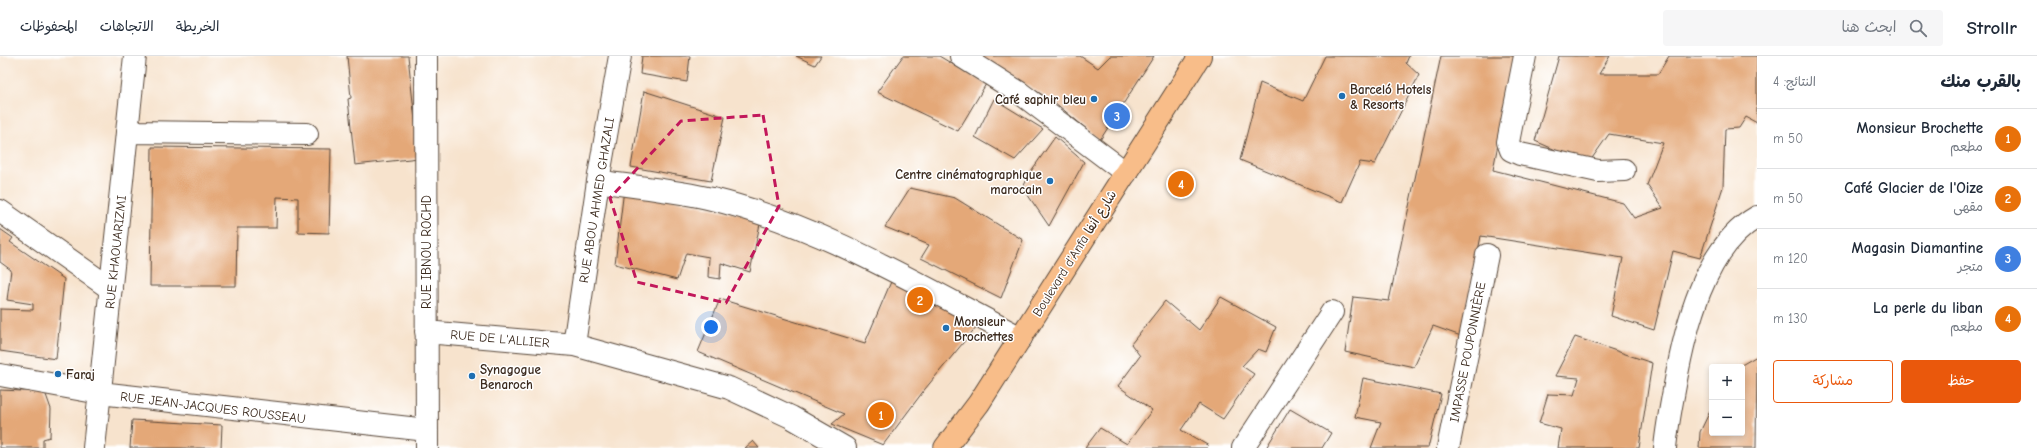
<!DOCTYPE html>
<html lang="ar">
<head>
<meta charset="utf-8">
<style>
	:root { --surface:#fff; --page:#f6f6f7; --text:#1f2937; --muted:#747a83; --line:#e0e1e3; --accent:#ea580c }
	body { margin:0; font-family:"Comic Neue","Playpen Sans Arabic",sans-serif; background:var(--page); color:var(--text); direction:rtl }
	.controls { position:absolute; right:12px; bottom:12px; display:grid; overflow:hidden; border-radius:4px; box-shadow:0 2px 6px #0003 }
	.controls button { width:36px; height:36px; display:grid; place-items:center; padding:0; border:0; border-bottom:1px solid var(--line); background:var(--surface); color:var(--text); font:20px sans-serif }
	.you { position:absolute; left:711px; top:271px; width:14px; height:14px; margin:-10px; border:3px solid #fff; border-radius:50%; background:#1a73e8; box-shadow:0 0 0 6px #1a73e833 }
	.badge { display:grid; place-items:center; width:26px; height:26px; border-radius:50%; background:var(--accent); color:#fff; font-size:13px; font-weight:700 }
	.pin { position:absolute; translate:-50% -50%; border:2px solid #fff; box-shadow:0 1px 4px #0006 }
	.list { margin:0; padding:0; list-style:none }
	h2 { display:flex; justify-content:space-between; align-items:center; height:52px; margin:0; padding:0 16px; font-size:17px }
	h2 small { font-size:13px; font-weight:400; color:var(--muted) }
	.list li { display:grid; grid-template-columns:26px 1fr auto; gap:12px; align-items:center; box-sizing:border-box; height:60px; padding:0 16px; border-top:1px solid var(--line) }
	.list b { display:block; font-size:15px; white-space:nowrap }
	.list p { margin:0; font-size:13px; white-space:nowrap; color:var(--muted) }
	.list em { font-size:13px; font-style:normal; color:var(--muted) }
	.actions { display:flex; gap:8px; padding:12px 16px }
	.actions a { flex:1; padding:9px 0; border:1px solid var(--accent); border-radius:4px; text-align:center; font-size:14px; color:var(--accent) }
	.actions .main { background:var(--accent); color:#fff }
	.icon { flex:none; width:22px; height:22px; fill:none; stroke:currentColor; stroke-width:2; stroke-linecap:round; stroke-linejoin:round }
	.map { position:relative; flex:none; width:1757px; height:392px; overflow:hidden; direction:ltr }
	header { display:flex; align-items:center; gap:24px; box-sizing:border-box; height:56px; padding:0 20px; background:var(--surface); border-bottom:1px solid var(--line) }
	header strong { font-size:19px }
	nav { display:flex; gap:22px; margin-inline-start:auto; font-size:14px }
	.search { width:280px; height:36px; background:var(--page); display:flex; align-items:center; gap:10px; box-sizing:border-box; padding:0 14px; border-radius:4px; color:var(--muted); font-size:15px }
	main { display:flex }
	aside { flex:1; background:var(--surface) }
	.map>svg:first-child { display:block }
	.building { fill:#e4a878 }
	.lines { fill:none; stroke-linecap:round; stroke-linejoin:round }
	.minor-casing { stroke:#574638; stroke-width:24 }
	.major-casing { stroke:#574638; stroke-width:24 }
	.minor { stroke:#fff; stroke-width:22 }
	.major { stroke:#f8bd89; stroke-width:22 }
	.marked { fill:none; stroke:#c2185b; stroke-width:3; stroke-dasharray:8 5; stroke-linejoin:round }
	.poi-dot { fill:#1f6fb2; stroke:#fff; stroke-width:1.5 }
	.labels { text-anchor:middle; stroke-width:3; stroke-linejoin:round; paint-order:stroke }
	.poi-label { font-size:13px; font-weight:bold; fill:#3b2a1e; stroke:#fff; text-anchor:start }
	.street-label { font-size:13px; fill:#3b2a1e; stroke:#fff }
</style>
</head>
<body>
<header>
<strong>Strollr</strong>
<div class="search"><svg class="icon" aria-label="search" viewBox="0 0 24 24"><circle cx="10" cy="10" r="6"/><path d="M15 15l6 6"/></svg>ابحث هنا</div>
<nav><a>الخريطة</a><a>الاتجاهات</a><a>المحفوظات</a></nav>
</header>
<main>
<aside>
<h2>بالقرب منك<small>النتائج: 4</small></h2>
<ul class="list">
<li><span class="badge" style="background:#e8710a">1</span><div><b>Monsieur Brochette</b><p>مطعم</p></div><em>50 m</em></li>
<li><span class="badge" style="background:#e8710a">2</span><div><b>Café Glacier de l'Oize</b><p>مقهى</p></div><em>50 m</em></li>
<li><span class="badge" style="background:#3f7fe0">3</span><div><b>Magasin Diamantine</b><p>متجر</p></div><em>120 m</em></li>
<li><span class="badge" style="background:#e8710a">4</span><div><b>La perle du liban</b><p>مطعم</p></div><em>130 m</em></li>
</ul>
<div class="actions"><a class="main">حفظ</a><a>مشاركة</a></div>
</aside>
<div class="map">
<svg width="1757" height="392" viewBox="0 0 1757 392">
	<rect width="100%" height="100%" fill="#fff"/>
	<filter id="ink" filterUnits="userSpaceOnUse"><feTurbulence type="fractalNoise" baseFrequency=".025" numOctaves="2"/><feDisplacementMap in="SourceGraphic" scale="8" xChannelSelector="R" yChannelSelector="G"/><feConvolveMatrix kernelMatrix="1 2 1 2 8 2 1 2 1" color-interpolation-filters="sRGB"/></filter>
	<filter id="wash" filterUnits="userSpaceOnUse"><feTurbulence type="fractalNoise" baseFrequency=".012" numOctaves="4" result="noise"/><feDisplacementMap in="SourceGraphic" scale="16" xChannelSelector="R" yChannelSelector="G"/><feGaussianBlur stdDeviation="0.9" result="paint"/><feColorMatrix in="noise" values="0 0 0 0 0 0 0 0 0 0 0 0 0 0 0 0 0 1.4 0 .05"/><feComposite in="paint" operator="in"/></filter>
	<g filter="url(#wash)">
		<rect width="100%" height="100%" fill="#f7e3cd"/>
		<g id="blocks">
			<path class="building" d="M 347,0 L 408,0 L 419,102 L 355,109 L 348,43 L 351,42 Z
				M 642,0 L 690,0 L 687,26 L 640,18 Z
				M 796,0 L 821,0 L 815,9 Z
				M 903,0 L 939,0 L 986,28 L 958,75 L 877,36 Z
				M 980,0 L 1080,0 L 1098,12 L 1110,0 L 1154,0 L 1100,84 L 1054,46 Z
				M 1325,0 L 1409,0 L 1406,7 L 1419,19 L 1375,108 L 1360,106 L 1342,146 L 1240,104 L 1260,27 L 1303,45 Z
				M 1441,0 L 1515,0 L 1493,114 L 1623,147 L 1634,162 L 1663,152 L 1647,129 L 1663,87 L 1609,78 L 1588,108 L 1535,85 L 1559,0 L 1610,0 L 1599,18 L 1658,18 L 1669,0 L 1757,0 L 1757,67 L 1746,61 L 1739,72 L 1725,73 L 1723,131 L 1700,202 L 1673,195 L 1654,274 L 1611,260 L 1623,202 L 1481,180 L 1461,280 L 1433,270 L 1414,311 L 1345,296 L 1353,241 L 1389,245 Z
				M 644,35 L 725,61 L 711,125 L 631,111 Z
				M 994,43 L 1043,73 L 1015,104 L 975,81 Z
				M 1055,81 L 1084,106 L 1049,170 L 1023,132 L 1029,118 Z
				M 152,91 L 331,93 L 329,177 L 298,176 L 298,142 L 277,141 L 276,172 L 237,172 L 236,230 L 150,230 Z
				M 910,132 L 955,142 L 1023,184 L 1001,242 L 921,202 L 929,189 L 885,171 Z
				M 624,133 L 761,163 L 750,216 L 721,207 L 720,223 L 708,221 L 709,201 L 686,197 L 677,224 L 615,208 Z
				M 0,173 L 13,182 L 10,186 L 64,223 L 56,303 L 0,295 L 0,253 L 33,254 L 33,248 L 7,244 L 11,214 L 0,206 Z
				M 893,221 L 977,270 L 925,333 L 883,389 L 832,368 L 844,358 L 698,296 L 720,243 L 865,287 Z
				M 1221,241 L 1276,271 L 1266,296 L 1258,293 L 1242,310 L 1254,318 L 1223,363 L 1199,348 L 1181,374 L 1209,390 L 1207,392 L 1085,392 L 1100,372 L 1127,388 L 1152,354 L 1118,330 L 1140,300 L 1131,288 L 1165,245 L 1199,274 Z
				M 1575,281 L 1652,307 L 1639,392 L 1558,392 L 1561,373 L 1539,367 L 1548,338 L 1574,339 L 1579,322 L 1555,320 Z
				M 1757,300 L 1756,392 L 1699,392 L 1700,376 L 1712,351 L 1712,377 L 1742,377 L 1742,311 L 1738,311 Z
				M 1363,322 L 1441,338 L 1428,392 L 1371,392 L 1381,366 L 1355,361 Z
				M 0,334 L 45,336 L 51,353 L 50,381 L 43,383 L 43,392 L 0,392 Z
				M 1290,353 L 1331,377 L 1322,392 L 1266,392 Z
				M 132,364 L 222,369 L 221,392 L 130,392 Z
				M 753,385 L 759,392 L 745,392 Z"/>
		</g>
	</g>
	<g filter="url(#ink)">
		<use href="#blocks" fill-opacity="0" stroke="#574638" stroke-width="1"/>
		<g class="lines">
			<g class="minor-casing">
				<path id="minor" d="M 426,0 L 427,392
					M 961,0 L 1020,37 L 1126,117
					M 1525,0 L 1508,86 L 1511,94 L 1520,98 L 1598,115 L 1624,114
					M 127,76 L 307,78
					M 598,125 C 635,131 675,134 712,143 C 820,169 923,231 1021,282
					M 0,155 L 111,233
					M 426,276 L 574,289 L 729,332 L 791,361 L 845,392
					M 574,289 L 598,125 L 620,0
					M 0,319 L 100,337 L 427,374
					M 94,392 L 135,0
					M 1243,392 L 1332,256
					M 1448,392 L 1487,199
					M 1665,392 C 1667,371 1671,350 1675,329 C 1685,273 1704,191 1757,161"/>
			</g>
			<g class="major-casing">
				<path id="major" d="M 945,392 L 979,347 L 1200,0"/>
			</g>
			<use href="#minor" class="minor"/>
			<use href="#major" class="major"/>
		</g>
	</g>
	<path class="marked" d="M 763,59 L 779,150 L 726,247 L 637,226 L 610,142 L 681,65 Z"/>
	<g class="poi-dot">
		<circle cx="1342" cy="40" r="4"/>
		<circle cx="1094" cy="43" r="4"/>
		<circle cx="1050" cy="125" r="4"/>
		<circle cx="946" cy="272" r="4"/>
		<circle cx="58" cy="318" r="4"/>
		<circle cx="472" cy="320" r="4"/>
	</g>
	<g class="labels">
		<g class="poi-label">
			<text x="1350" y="38">Barceló Hotels<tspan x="1350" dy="15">&amp; Resorts</tspan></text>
			<text x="1086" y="48" text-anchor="end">Café saphir bleu</text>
			<text x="1042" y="123" text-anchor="end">Centre cinématographique<tspan x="1042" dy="15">marocain</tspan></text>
			<text x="954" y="270">Monsieur<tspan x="954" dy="15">Brochettes</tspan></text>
			<text x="480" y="318">Synagogue<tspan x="480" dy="15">Benaroch</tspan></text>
			<text x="66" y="323">Faraj</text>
		</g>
		<g class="street-label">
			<text transform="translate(596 144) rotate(-81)" y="5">RUE ABOU AHMED GHAZALI</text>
			<text transform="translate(115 196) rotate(-84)" y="5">RUE KHAOUARIZMI</text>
			<text transform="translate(426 196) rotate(-90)" y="5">RUE IBNOU ROCHD</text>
			<text transform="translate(1074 197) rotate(-58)" y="5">Boulevard d'Anfa شارع أنفا</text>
			<text transform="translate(500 282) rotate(5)" y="5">RUE DE L'ALLIER</text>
			<text transform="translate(1467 296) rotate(-79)" y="5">IMPASSE POUPONNIÈRE</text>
			<text transform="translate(213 351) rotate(7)" y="5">RUE JEAN-JACQUES ROUSSEAU</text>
		</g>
	</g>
</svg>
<div class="controls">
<button>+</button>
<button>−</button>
</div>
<div class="you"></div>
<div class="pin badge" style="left:881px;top:359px;background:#e8710a">1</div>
<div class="pin badge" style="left:920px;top:244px;background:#e8710a">2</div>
<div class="pin badge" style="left:1117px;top:60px;background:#3f7fe0">3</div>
<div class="pin badge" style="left:1181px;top:128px;background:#e8710a">4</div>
</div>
</main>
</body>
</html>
